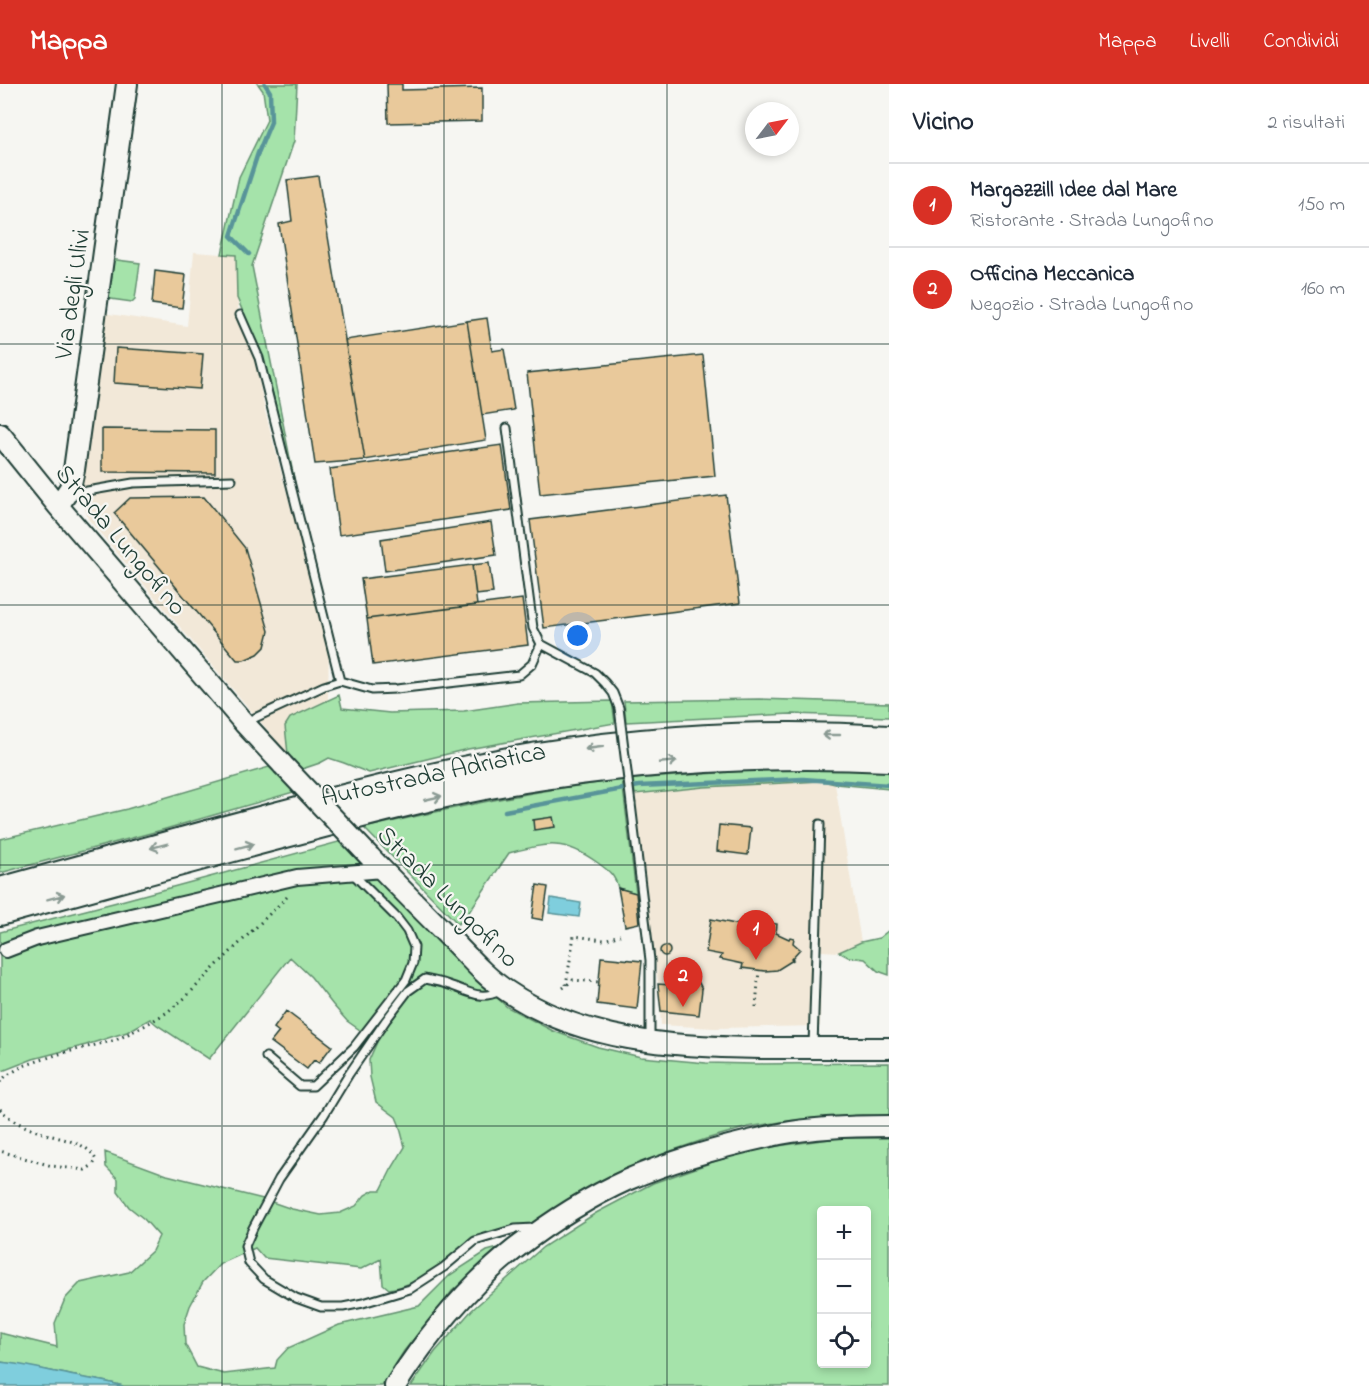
<!DOCTYPE html>
<html lang="it">
<head>
<meta charset="utf-8">
<style>
	:root { --surface:#fff; --page:#f6f6f7; --text:#1f2937; --muted:#747a83; --line:#e0e1e3; --accent:#d93025 }
	body { margin:0; font-family:"Indie Flower",sans-serif; background:var(--page); color:var(--text) }
	.controls { position:absolute; right:18px; bottom:18px; display:grid; overflow:hidden; border-radius:6px; box-shadow:0 3px 9px #0003 }
	.controls button { width:54px; height:54px; display:grid; place-items:center; padding:0; border:0; border-bottom:2px solid var(--line); background:var(--surface); color:var(--text); font:30px sans-serif }
	.compass { position:absolute; left:745px; top:18px; width:54px; height:54px; border-radius:50%; background:var(--surface); box-shadow:0 3px 9px #0003; rotate:58deg }
	.you { position:absolute; left:578px; top:552px; width:21px; height:21px; margin:-15px; border:4px solid #fff; border-radius:50%; background:#1a73e8; box-shadow:0 0 0 9px #1a73e833 }
	.badge { display:grid; place-items:center; width:39px; height:39px; border-radius:50%; background:var(--accent); color:#fff; font-size:20px; font-weight:700 }
	.pin { position:absolute; translate:-50% -50px; filter:drop-shadow(0 2px 3px #0008) }
	.pin::after { content:''; position:absolute; top:32px; width:21px; height:18px; background:inherit; clip-path:polygon(0 0,100% 0,50% 100%) }
	.list { margin:0; padding:0; list-style:none }
	h2 { display:flex; justify-content:space-between; align-items:center; height:78px; margin:0; padding:0 24px; font-size:26px }
	h2 small { font-size:20px; font-weight:400; color:var(--muted) }
	.list li { display:grid; grid-template-columns:39px 1fr auto; gap:18px; align-items:center; box-sizing:border-box; height:84px; padding:0 24px; border-top:2px solid var(--line) }
	.list b { display:block; font-size:22px; white-space:nowrap }
	.list p { margin:0; font-size:20px; white-space:nowrap; color:var(--muted) }
	.list em { font-size:20px; font-style:normal; color:var(--muted) }
	.icon { flex:none; width:33px; height:33px; fill:none; stroke:currentColor; stroke-width:2; stroke-linecap:round; stroke-linejoin:round }
	.map { position:relative; flex:none; width:889px; height:1302px; overflow:hidden }
	header { display:flex; align-items:center; gap:36px; box-sizing:border-box; height:84px; padding:0 30px; background:var(--accent); color:#fff }
	header strong { font-size:28px }
	nav { display:flex; gap:33px; margin-inline-start:auto; font-size:21px }
	main { display:flex }
	aside { flex:1; background:var(--surface) }
	.map>svg:first-child { display:block }
	.built { fill:#f2e8d8 }
	.green { fill:#a5e3aa; stroke:#62906f; stroke-width:1.5; fill-rule:evenodd }
	.water { fill:#7fcedd; stroke:#599499; stroke-width:1.5 }
	.lines { fill:none; stroke-linecap:round; stroke-linejoin:round }
	.stream { stroke:#599499; stroke-width:4.5 }
	.building { fill:#e9c99b; stroke:#1f3d34; stroke-width:1.5 }
	.lane-casing { stroke:#1f3d34; stroke-width:11 }
	.street-casing { stroke:#1f3d34; stroke-width:18 }
	.secondary-casing { stroke:#1f3d34; stroke-width:24 }
	.highway-casing { stroke:#1f3d34; stroke-width:28 }
	.path { stroke:#1f3d34; stroke-width:3; stroke-dasharray:1.5 4.5; stroke-linecap:butt }
	.lane { stroke:#f6f6f2; stroke-width:7 }
	.street { stroke:#f6f6f2; stroke-width:14 }
	.secondary { stroke:#f6f6f2; stroke-width:20 }
	.highway { stroke:#f6f6f2; stroke-width:24 }
	.lane-bridge-casing { stroke:#1f3d34; stroke-width:11; stroke-linecap:butt }
	.secondary-bridge-casing { stroke:#1f3d34; stroke-width:24; stroke-linecap:butt }
	.lane-bridge { stroke:#f6f6f2; stroke-width:7 }
	.secondary-bridge { stroke:#f6f6f2; stroke-width:20 }
	.oneway { stroke:#8a9a93 }
	.grid { fill:none; stroke:#1f3d34; stroke-width:1.5; stroke-opacity:0.55 }
	.labels { text-anchor:middle; stroke-width:4.5; stroke-linejoin:round; paint-order:stroke }
	.street-label { font-size:26px; fill:#1f3d34; stroke:#f6f6f2 }
</style>
</head>
<body>
<header>
<strong>Mappa</strong>
<nav><a>Mappa</a><a>Livelli</a><a>Condividi</a></nav>
</header>
<main>
<div class="map">
<svg width="889" height="1302" viewBox="0 0 889 1302">
	<rect width="100%" height="100%" fill="#f6f6f2"/>
	<filter id="ink" filterUnits="userSpaceOnUse"><feTurbulence type="fractalNoise" baseFrequency=".0167" numOctaves="2"/><feDisplacementMap in="SourceGraphic" scale="12" xChannelSelector="R" yChannelSelector="G"/><feConvolveMatrix kernelMatrix="1 2 1 2 8 2 1 2 1" color-interpolation-filters="sRGB"/></filter>
	<g filter="url(#ink)">
		<path class="built" d="M 194,168 L 236,171 L 237,214 L 240,236 L 255,277 L 265,327 L 283,395 L 329,560 L 328,616 L 299,629 L 285,642 L 288,670 L 88,435 L 83,418 L 81,399 L 103,229 L 187,242 Z
			M 822,697 L 835,700 L 861,858 L 839,868 L 821,867 L 820,942 L 714,944 L 661,941 L 658,900 L 635,710 L 704,703 Z"/>
		<path class="green" d="M 258,0 L 297,0 L 294,57 L 252,182 L 302,435 L 271,302 L 262,272 L 237,214 L 236,171 L 222,170 L 239,93 L 267,36 L 263,7 Z
			M 109,175 L 140,179 L 135,215 L 132,218 L 104,214 Z
			M 339,611 L 342,624 L 390,629 L 464,627 L 518,619 L 612,617 L 615,639 L 468,665 L 369,689 L 344,679 L 329,674 L 320,679 L 299,686 L 288,670 L 285,642 L 290,634 Z
			M 759,615 L 889,619 L 889,633 L 791,630 L 626,638 L 624,617 Z
			M 269,683 L 297,707 L 162,746 L 0,789 L 0,755 L 127,725 Z
			M 804,683 L 889,684 L 889,705 L 835,700 L 822,697 L 704,703 L 635,710 L 633,695 Z
			M 622,696 L 636,809 L 618,804 C 615,791 609,787 598,779 C 564,754 547,759 509,769 L 467,831 L 458,840 L 364,744 C 451,724 534,706 622,696 Z
			M 342,757 L 359,776 L 366,789 L 387,801 L 474,893 L 507,923 L 553,947 L 598,963 L 641,973 L 706,979 L 753,980 L 889,979 L 889,1032 L 862,1031 L 801,1035 L 748,1043 L 706,1055 L 668,1068 L 641,1080 L 535,1140 L 465,1163 L 418,1196 L 400,1203 L 389,1205 L 383,1200 L 381,1175 L 361,1185 L 264,1174 L 255,1164 L 220,1180 L 203,1198 L 190,1222 L 184,1240 L 185,1260 L 197,1283 L 224,1290 L 275,1284 L 277,1276 L 288,1264 L 339,1241 L 419,1222 L 450,1191 L 487,1167 L 506,1162 L 504,1166 L 452,1207 L 444,1218 L 404,1267 L 382,1302 L 123,1302 C 103,1296 86,1295 66,1290 C 44,1286 22,1281 0,1278 L 0,1249 L 57,1263 L 55,1239 L 65,1215 L 80,1199 L 129,1188 L 152,1167 L 159,1152 L 144,1135 L 129,1123 L 118,1108 L 118,1095 L 106,1083 L 105,1068 L 167,1091 L 263,1115 L 292,1125 L 321,1131 L 340,1129 L 356,1122 L 365,1111 L 374,1106 L 381,1106 L 391,1086 L 405,1063 L 399,1040 L 396,1033 L 376,1018 L 370,993 L 369,976 L 377,958 L 347,937 L 333,921 L 311,893 L 290,873 L 209,975 L 157,941 L 150,935 L 127,948 L 86,961 L 33,975 L 0,988 L 0,848 L 121,817 Z
			M 889,846 L 889,891 L 878,887 L 865,875 L 848,873 L 839,868 L 861,858 L 879,854 Z
			M 837,1054 L 889,1054 L 889,1302 L 411,1302 L 435,1268 L 472,1226 L 543,1163 L 596,1129 L 653,1099 L 747,1066 ZM 822,1126 L 866,1126 L 866,1280 L 822,1280 Z"/>
		<path class="water" d="M 551,814 L 581,819 L 579,833 L 549,829 Z
			M 0,1278 C 23,1280 44,1286 66,1290 C 86,1295 103,1296 123,1302 L 0,1302 Z"/>
		<g class="lines">
			<path class="stream" d="M 249,170 L 231,152 L 258,69 L 271,38 L 270,8 L 265,0
				M 505,727 L 639,702 L 803,695 L 889,701"/>
		</g>
		<path class="building" d="M 387,0 L 402,0 L 402,6 L 482,4 L 482,37 L 388,39 Z
			M 318,92 L 365,376 L 315,380 L 279,140 L 292,137 L 287,96 Z
			M 155,187 L 186,191 L 182,224 L 152,220 Z
			M 487,234 L 492,267 L 504,265 L 514,326 L 482,331 L 467,237 Z
			M 467,237 L 486,356 L 365,376 L 345,256 Z
			M 116,264 L 203,270 L 200,305 L 114,299 Z
			M 703,271 L 715,392 L 540,410 L 527,289 Z
			M 102,345 L 215,346 L 215,389 L 102,388 Z
			M 502,361 L 511,426 L 339,451 L 330,385 Z
			M 726,411 L 740,519 L 544,544 L 530,436 Z
			M 204,413 L 245,464 L 269,547 L 265,563 L 258,570 L 244,576 L 237,576 L 114,429 L 130,414 Z
			M 491,438 L 496,471 L 385,487 L 381,455 Z
			M 489,479 L 493,509 L 476,511 L 472,481 Z
			M 472,481 L 477,521 L 367,535 L 361,495 Z
			M 522,515 L 528,561 L 373,581 L 367,535 Z
			M 553,733 L 555,743 L 534,746 L 533,736 Z
			M 719,741 L 751,744 L 748,771 L 717,767 Z
			M 537,801 L 548,803 L 543,836 L 532,834 Z
			M 618,804 L 636,809 L 639,839 L 625,842 Z
			M 711,835 L 769,847 L 771,839 L 777,840 L 776,849 L 789,855 L 790,853 L 794,854 L 793,859 L 800,865 L 791,875 L 793,876 L 777,886 L 765,887 L 742,884 L 743,880 L 720,875 L 722,871 L 706,868 Z
			M660 867a5 5 0 1 1 10 0a5 5 0 1 1-10 0Z
			M 601,873 L 642,877 L 637,925 L 597,920 Z
			M 672,888 L 695,891 L 702,905 L 699,931 L 661,927 L 658,900 L 671,901 Z
			M 286,927 L 332,962 L 319,979 L 314,976 L 307,985 L 271,958 L 279,948 L 274,944 Z"/>
		<g class="lines">
			<g class="lane-casing">
				<path id="lane" d="M 240,231 L 259,274 L 340,597
					M 507,344 L 533,544 L 541,560 L 595,589 L 605,599 L 613,609 L 619,624
					M 70,410 L 133,399 L 232,396
					M 246,638 L 324,602 L 340,597 L 372,606 L 396,605 L 519,591 L 532,580 L 541,560
					M 631,720 L 650,876 L 650,955
					M 500,907 C 479,917 469,907 449,901 C 442,898 433,897 425,895 L 408,907 L 386,936 L 349,990 L 324,1031 L 279,1095 L 253,1144 L 245,1162 L 249,1179 L 264,1195 L 296,1214 L 321,1223 L 343,1223 L 363,1219 L 410,1205 L 444,1183 L 475,1157 L 515,1145 L 534,1144
					M 813,962 L 820,740
					M 266,973 L 300,1002 L 313,1002 L 354,963 L 406,896 L 413,879 L 414,863 L 407,847 L 397,834 L 353,790"/>
			</g>
			<g class="street-casing">
				<path id="street" d="M 6,866 L 37,854 L 297,793 L 383,786"/>
			</g>
			<g class="secondary-casing">
				<path id="secondary" d="M 0,350 L 58,422 L 244,639 L 283,681
					M 58,422 L 70,404 L 74,386 L 127,0
					M 370,773 C 395,799 421,825 447,851 C 466,870 484,892 507,907 C 582,958 673,963 761,964 C 804,964 846,964 889,964
					M 395,1302 C 427,1252 467,1203 515,1165 C 549,1139 587,1114 627,1096 C 675,1075 728,1061 780,1050 C 815,1043 853,1042 889,1042"/>
			</g>
			<g class="highway-casing">
				<path id="highway" d="M 0,806 C 95,780 190,753 286,728 C 358,709 430,691 503,677 C 630,654 760,646 889,654
					M 0,829 C 95,803 190,776 286,751 C 361,731 436,711 512,698 C 637,677 763,669 889,675"/>
			</g>
			<path class="path" d="M 566,901 L 574,852 L 604,856 L 620,851
				M 563,904 L 573,896 L 599,898
				M 756,923 L 759,886
				M 0,998 L 6,992 L 23,982 L 59,970 L 116,956 L 144,942 L 166,929 L 186,913 L 211,887 L 289,811
				M 0,1025 C 12,1038 29,1045 46,1050 C 63,1056 88,1058 96,1076 L 93,1081 L 85,1086 L 52,1082 L 0,1067"/>
			<use href="#lane" class="lane"/>
			<use href="#street" class="street"/>
			<use href="#secondary" class="secondary"/>
			<use href="#highway" class="highway"/>
			<g class="lane-bridge-casing">
				<path id="lane-bridge" d="M 619,624 L 631,720"/>
			</g>
			<g class="secondary-bridge-casing">
				<path id="secondary-bridge" d="M 283,681 L 370,773"/>
			</g>
			<use href="#lane-bridge" class="lane-bridge"/>
			<use href="#secondary-bridge" class="secondary-bridge"/>
		</g>
		<defs><path id="oneway-shaft" d="M-6 0H5M1.5-3L5.5 0L1.5 3" fill="none" stroke-width="1.6" stroke-linecap="round" stroke-linejoin="round" transform="scale(1.5)"/></defs>
		<g class="oneway">
			<use href="#oneway-shaft" transform="translate(831 651) rotate(-180)"/>
			<use href="#oneway-shaft" transform="translate(594 664) rotate(172)"/>
			<use href="#oneway-shaft" transform="translate(668 678) rotate(-5)"/>
			<use href="#oneway-shaft" transform="translate(433 714) rotate(-13)"/>
			<use href="#oneway-shaft" transform="translate(159 762) rotate(165)"/>
			<use href="#oneway-shaft" transform="translate(245 762) rotate(-15)"/>
			<use href="#oneway-shaft" transform="translate(56 813) rotate(-15)"/>
		</g>
	</g>
	<path class="grid" d="M 222,0 L 222,1302M 444,0 L 444,1302M 667,0 L 667,1302M 0,260 L 889,260M 0,521 L 889,521M 0,781 L 889,781M 0,1042 L 889,1042"/>
	<g class="labels">
		<g class="street-label">
			<text transform="translate(71 210) rotate(-82)" y="9">Via degli Ulivi</text>
			<text transform="translate(122 455) rotate(50)" y="9">Strada Lungofino</text>
			<text transform="translate(433 689) rotate(-12)" y="9">Autostrada Adriatica</text>
			<text transform="translate(449 812) rotate(45)" y="9">Strada Lungofino</text>
		</g>
	</g>
</svg>
<div class="controls">
<button>+</button>
<button>−</button>
<button><svg class="icon" aria-label="locate" viewBox="0 0 24 24"><circle cx="12" cy="12" r="6"/><path d="M12 2v4M12 18v4M2 12h4M18 12h4"/></svg></button>
</div>
<svg class="compass" viewBox="-18 -18 36 36"><path d="M0-13l5 13h-10z" fill="#e53935"/><path d="M0 13l5-13h-10z" fill="#747a83"/></svg>
<div class="you"></div>
<div class="pin badge" style="left:756px;top:876px">1</div>
<div class="pin badge" style="left:683px;top:923px">2</div>
</div>
<aside>
<h2>Vicino<small>2 risultati</small></h2>
<ul class="list">
<li><span class="badge">1</span><div><b>Margazzill Idee dal Mare</b><p>Ristorante · Strada Lungofino</p></div><em>150 m</em></li>
<li><span class="badge">2</span><div><b>Officina Meccanica</b><p>Negozio · Strada Lungofino</p></div><em>160 m</em></li>
</ul>
</aside>
</main>
</body>
</html>
